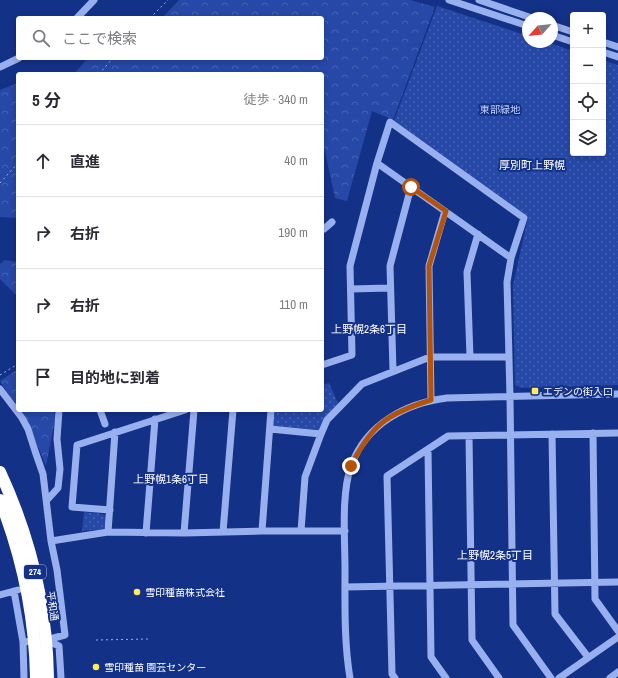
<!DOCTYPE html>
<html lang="ja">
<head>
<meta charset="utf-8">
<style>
	:root { --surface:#fff; --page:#f2f2f3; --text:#2b2b33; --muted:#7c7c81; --line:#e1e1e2 }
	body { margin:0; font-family:"Archivo Narrow","Noto Sans JP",sans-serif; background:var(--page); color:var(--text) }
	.controls { position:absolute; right:12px; top:12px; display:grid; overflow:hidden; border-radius:4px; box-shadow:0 2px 6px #0003 }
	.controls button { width:36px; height:36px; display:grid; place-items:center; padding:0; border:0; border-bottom:1px solid var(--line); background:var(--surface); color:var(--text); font:20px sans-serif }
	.compass { position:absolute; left:522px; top:12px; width:36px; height:36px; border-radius:50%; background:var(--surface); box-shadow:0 2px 6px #0003; rotate:243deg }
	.stop { position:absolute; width:12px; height:12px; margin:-9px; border:3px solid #b45309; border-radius:50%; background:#fff }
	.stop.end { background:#b45309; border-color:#fff; box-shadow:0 1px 4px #0008 }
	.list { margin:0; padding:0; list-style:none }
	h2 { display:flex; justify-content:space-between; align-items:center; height:52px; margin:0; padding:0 16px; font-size:17px }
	h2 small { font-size:13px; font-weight:400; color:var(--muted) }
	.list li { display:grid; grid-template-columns:26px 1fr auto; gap:12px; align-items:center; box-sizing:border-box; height:72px; padding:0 16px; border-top:1px solid var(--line) }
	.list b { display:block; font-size:15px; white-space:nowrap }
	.list em { font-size:13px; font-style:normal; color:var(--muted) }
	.icon { flex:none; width:22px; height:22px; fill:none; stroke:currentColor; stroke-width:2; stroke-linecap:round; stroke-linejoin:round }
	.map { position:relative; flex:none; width:618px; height:678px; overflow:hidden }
	.search { position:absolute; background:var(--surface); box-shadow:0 2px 6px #0003; left:16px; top:16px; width:308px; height:44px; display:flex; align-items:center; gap:10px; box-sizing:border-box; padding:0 14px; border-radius:4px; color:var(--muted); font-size:15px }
	.panel { position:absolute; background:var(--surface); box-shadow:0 2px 6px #0003; left:16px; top:72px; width:308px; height:340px; border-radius:4px }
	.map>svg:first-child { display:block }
	.forest { fill:url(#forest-crowns) }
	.park { fill:url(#park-dots) }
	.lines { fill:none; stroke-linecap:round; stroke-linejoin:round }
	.path { stroke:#99b0ef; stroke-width:1; stroke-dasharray:2 3; stroke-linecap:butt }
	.minor { stroke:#99b0ef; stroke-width:7 }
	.highway { stroke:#fff; stroke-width:12 }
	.route { stroke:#b45309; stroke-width:5 }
	.poi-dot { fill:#ffed57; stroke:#143188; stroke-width:1.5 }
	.labels { text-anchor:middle; stroke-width:4; stroke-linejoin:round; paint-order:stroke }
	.shield { fill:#143188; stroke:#b8c1db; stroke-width:1 }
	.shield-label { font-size:9px; font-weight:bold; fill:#fff }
	.park-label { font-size:10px; fill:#bfcffb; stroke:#143188 }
	.poi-label { font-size:10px; fill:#fff; stroke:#143188; text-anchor:start }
	.street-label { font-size:10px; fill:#fff; stroke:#143188 }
	.neighbourhood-label { font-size:11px; fill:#fff; stroke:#143188 }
</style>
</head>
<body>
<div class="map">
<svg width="618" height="678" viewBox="0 0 618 678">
	<defs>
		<pattern id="forest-crowns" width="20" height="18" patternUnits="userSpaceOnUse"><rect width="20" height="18" fill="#2648a7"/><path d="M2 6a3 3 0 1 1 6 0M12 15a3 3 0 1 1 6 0" fill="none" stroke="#4763b4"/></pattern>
		<pattern id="park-dots" width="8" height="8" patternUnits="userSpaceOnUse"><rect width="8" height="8" fill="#2648a7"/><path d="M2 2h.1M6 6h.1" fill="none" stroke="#4763b4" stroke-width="1.8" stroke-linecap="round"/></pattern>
	</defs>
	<rect width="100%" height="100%" fill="#143188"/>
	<path class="forest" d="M 179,0 L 410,0 L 435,7 L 393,120 L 372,111 L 347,201 L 335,198 L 322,138 L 322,74 L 74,74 L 88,58 L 119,58 L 123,60 L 125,58 L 322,58 L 322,18 L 162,18 Z
		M 18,83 L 18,218 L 0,217 L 0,90 Z
		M 4,260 L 18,262 L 18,297 L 0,279 L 0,264 Z
		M 18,369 L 18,408 L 0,381 Z
		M 20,410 L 54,410 L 55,419 L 46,466 L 27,420 Z"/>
	<path class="park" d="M 437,6 L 528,36 L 528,42 L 547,42 L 573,51 L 573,153 L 603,153 L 603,60 L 618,65 L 618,385 L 521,388 L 515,385 L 513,285 L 528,218 L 394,121 Z
		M 329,383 L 338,403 L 325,418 L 320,430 L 273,426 L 275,410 L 322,410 L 322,385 Z
		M 84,512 L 103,514 L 106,517 L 106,526 L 103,529 L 82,531 Z"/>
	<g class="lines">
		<path class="path" d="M 150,18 L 168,0
			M 99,74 L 113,58
			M 0,183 L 18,163
			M 0,375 L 18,364
			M 96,640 L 149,639"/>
		<path class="minor" d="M 449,0 L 528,26
			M 479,0 L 532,18
			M 77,18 L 94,0
			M 552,25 L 573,32
			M 552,35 L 573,42
			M 603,42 L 618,47
			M 603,52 L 618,57
			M 0,67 L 19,58
			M 377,163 L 511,258
			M 322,229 L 324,229 L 332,222
			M 351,289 L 389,288
			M 470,357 L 467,272 L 478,234
			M 322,365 L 352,355 L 350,266 L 377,163 L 390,122 L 524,218 L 511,258 L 507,282 L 510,397 L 513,625 L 551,678
			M 393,371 L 390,266 L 411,187
			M 0,389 L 22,418 L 28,429 L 35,451 L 43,474 L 51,541
			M 431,400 L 429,266 L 445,211
			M 100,410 L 105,424
			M 270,429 L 321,434
			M 593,433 L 595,599 L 618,631
			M 552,434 L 555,614 L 588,657
			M 469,436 L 472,640 L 499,678
			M 428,450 L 431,657 L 446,678
			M 47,500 L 58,488 L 60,469 L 57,439 L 59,410
			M 110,510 L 72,507 L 77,445 L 185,410
			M 262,531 L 271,410
			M 301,531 L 305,477 L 321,434 L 327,420 L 362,384 L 430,357 L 509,357
			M 108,532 L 115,432
			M 223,532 L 233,410
			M 146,533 L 155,419
			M 184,533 L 194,410
			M 345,587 L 618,582
			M 14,591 L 23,642 L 24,678
			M 0,595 L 18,590
			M 46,640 L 59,646 L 61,678
			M 23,642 L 46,640 L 65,635 L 57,570 L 51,541 L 108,532 L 184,533 L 262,531 L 345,531
			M 350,678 C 344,642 345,605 345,569 C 345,538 341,495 351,466 C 366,424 406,403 447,398 L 618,394
			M 395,678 L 392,674 L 387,476 L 448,436 L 618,433
			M 559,678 L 618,637
			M 610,678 L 618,672"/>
		<path class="highway" d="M 0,472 C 30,537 47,607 48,678
			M 0,500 C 22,556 35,617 36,678"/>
	</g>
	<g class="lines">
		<path class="route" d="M 351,466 C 371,425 388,413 431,400 L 429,266 L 446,211 L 411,187"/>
	</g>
	<g class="poi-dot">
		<rect x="531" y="387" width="8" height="8" rx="2"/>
		<circle cx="137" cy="592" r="4"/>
		<circle cx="96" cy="667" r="4"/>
	</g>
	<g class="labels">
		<rect class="shield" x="24" y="565" width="22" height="14" rx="3"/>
		<g class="shield-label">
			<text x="35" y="575">274</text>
		</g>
		<g class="park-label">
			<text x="500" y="113">東部緑地</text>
		</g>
		<g class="poi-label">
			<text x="543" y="395">エデンの街入口</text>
			<text x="145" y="596">雪印種苗株式会社</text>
			<text x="104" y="671">雪印種苗 園芸センター</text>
		</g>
		<g class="street-label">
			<text transform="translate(53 606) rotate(81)" y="4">平和通</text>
		</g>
		<g class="neighbourhood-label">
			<text x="532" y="169">厚別町上野幌</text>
			<text x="369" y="333">上野幌2条6丁目</text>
			<text x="171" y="483">上野幌1条6丁目</text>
			<text x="495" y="559">上野幌2条5丁目</text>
		</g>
	</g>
</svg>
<div class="controls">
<button>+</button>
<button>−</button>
<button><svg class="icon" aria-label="locate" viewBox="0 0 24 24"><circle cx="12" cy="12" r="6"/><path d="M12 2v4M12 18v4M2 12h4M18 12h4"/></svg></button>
<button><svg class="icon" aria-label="layers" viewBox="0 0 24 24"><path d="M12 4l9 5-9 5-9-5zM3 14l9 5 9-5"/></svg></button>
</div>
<svg class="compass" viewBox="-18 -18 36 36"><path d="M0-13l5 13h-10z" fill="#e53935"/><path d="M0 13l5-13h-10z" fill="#7c7c81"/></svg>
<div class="stop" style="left:411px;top:187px"></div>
<div class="stop end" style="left:351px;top:466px"></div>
<div class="search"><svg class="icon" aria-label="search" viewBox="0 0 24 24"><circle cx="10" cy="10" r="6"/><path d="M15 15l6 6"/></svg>ここで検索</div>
<section class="panel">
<h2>5 分<small>徒歩 · 340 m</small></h2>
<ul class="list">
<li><svg class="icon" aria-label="ahead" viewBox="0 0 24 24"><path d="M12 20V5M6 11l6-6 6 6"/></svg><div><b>直進</b></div><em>40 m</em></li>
<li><svg class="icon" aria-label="right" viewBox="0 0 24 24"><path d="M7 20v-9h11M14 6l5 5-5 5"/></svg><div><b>右折</b></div><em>190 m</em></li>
<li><svg class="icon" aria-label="right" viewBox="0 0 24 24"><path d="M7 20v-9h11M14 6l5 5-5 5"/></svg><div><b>右折</b></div><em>110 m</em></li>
<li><svg class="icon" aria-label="arrive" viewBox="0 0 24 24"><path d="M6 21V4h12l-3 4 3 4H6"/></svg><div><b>目的地に到着</b></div></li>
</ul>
</section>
</div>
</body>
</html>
